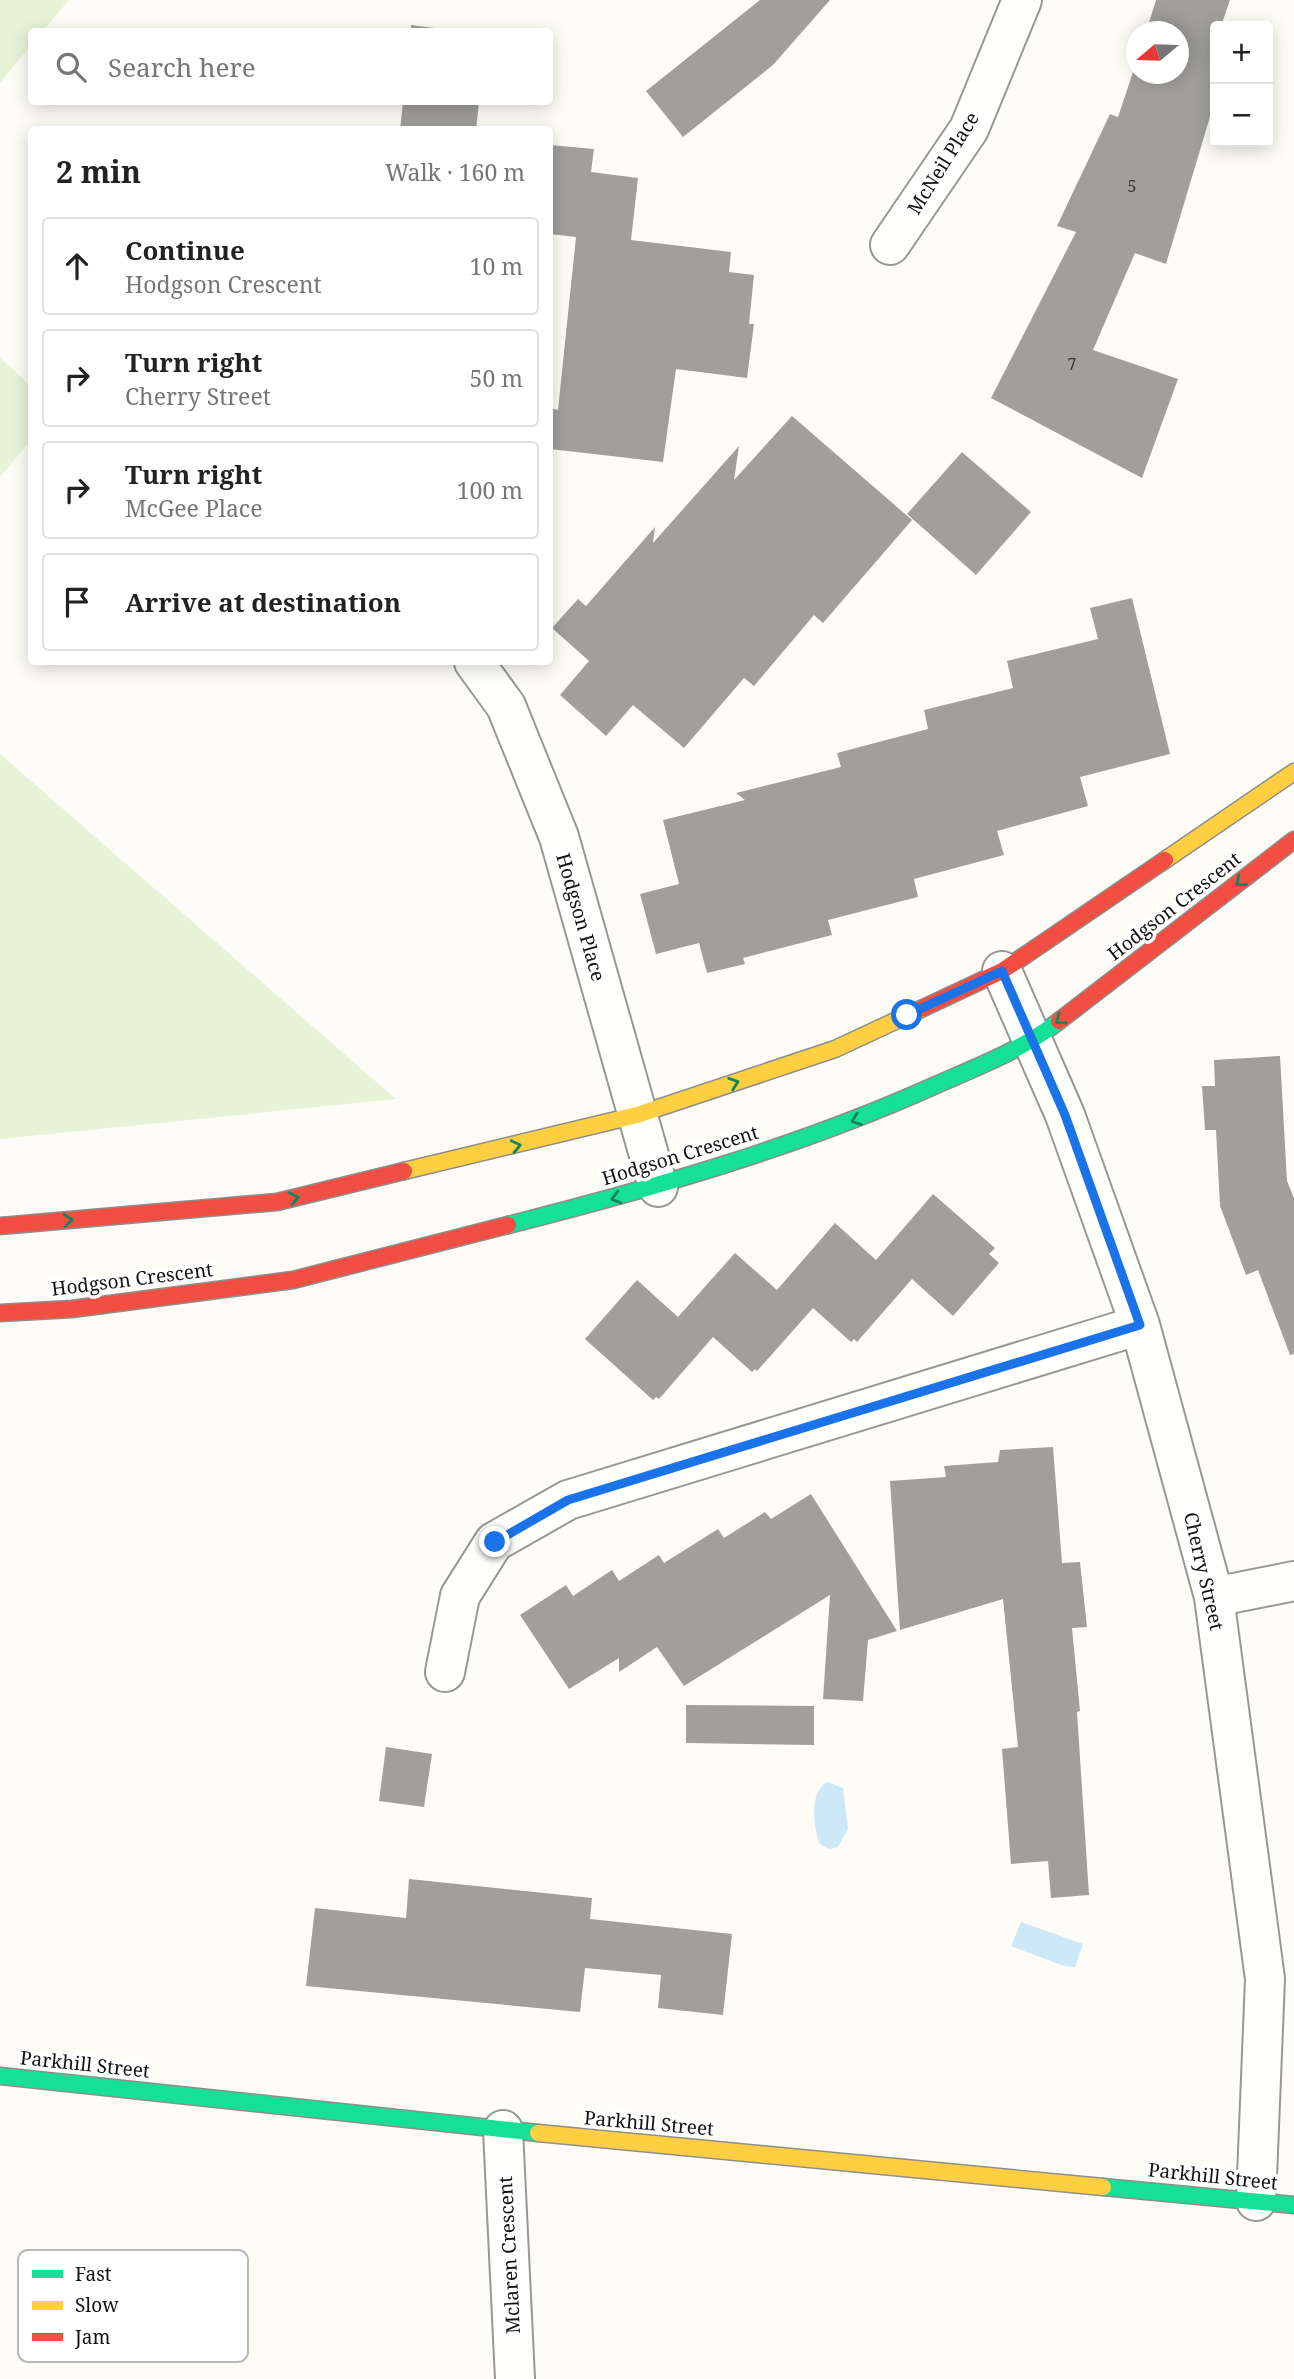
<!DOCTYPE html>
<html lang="en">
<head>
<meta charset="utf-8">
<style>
	:root { --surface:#fff; --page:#f6f6f6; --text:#222; --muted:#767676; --line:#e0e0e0 }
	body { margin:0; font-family:"Noto Serif",serif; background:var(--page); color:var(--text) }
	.controls { position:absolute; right:21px; top:21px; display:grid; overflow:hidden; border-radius:7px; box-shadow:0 4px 18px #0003 }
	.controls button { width:63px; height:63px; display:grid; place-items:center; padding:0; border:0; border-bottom:2px solid var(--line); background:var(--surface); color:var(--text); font:35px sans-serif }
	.compass { position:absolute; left:1126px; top:21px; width:63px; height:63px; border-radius:50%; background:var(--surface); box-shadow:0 4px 18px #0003; rotate:251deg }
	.stop { position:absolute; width:21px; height:21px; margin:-16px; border:5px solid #1a73e8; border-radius:50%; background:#fff }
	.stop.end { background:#1a73e8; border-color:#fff; box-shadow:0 2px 7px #0008 }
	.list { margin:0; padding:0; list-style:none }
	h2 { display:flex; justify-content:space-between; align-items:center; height:91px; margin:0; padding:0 28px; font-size:30px }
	h2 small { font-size:23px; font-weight:400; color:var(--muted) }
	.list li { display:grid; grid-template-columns:46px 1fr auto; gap:21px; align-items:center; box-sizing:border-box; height:98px; margin:0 14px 14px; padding:0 14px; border:2px solid var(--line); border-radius:7px }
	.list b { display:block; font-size:26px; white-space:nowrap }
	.list p { margin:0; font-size:23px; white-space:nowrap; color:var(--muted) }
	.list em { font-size:23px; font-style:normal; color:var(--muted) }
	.icon { flex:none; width:38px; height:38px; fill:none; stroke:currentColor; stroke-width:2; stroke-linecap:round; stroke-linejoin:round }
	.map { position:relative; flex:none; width:1294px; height:2379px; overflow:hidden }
	.search { position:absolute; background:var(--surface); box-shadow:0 4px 18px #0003; left:28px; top:28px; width:525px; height:77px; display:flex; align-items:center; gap:18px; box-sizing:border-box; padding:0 24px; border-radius:7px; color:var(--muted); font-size:26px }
	.panel { position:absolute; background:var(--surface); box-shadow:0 4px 18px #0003; left:28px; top:126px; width:525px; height:539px; border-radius:7px }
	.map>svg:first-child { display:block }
	.green { fill:#e7f3d7 }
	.water { fill:#cde8f7 }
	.building { fill:#a19f9c }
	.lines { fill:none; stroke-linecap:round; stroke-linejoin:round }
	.street-casing { stroke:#979795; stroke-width:42 }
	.fast-casing { stroke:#8e8d8b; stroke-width:19 }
	.slow-casing { stroke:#8e8d8b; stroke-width:19 }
	.jam-casing { stroke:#8e8d8b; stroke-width:19 }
	.street { stroke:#fffffe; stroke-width:38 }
	.fast { stroke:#16e098; stroke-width:16 }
	.slow { stroke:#ffcf43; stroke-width:16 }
	.jam { stroke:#f24e42; stroke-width:16 }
	.oneway { stroke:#14835b }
	.route { stroke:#1a73e8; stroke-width:9 }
	.labels { text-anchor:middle; stroke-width:7; stroke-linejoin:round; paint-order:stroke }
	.number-label { font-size:16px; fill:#353434 }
	.street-label { font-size:19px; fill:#111; stroke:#fff }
	.key { fill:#fff; stroke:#b8b8b8; stroke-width:2 }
	.key-label { font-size:19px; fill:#111 }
</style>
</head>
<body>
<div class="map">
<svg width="1294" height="2379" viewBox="0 0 1294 2379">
	<rect width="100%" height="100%" fill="#fdfcf7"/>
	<path class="green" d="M 0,0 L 69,0 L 43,31 L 32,32 L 31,45 L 0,83 Z
		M 0,358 L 31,386 L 31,440 L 0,477 Z
		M 0,754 L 396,1099 L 0,1139 Z"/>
	<path class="water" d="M 827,1782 L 843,1788 L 848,1829 L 838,1847 L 829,1849 L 820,1844 C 813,1828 809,1792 827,1782 Z
		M 1021,1922 L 1083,1944 L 1075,1967 L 1064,1966 L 1011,1946 Z"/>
	<path class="building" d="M 760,0 L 830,0 L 773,65 L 683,137 L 646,91 Z
		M 1156,0 L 1230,0 L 1221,26 L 1215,26 L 1215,100 L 1166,264 L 1135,253 L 1093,350 L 1178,379 L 1142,478 L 991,398 L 1076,232 L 1057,226 L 1110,114 L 1118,117 L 1137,60 L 1137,74 L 1179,74 L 1179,32 L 1146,32 Z
		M 411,25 L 466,32 L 411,32 Z
		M 403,102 L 479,102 L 476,130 L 400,130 Z
		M 550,145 L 594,149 L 591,172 L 638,178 L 631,240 L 731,252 L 729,272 L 754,275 L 749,324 L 754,324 L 747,378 L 676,369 L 663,462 L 550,449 L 550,408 L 558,410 L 576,237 L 550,234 Z
		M 792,416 L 912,520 L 823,623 L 814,615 L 754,686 L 744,678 L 684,748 L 633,705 L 606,736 L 560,695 L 589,661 L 552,628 L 578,599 L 586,606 L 655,527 L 653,543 L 739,446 L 734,480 Z
		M 962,452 L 1031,512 L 976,575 L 907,514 Z
		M 1132,598 L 1170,754 L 1080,777 L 1088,806 L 997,831 L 1004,855 L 914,879 L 918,897 L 828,920 L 832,935 L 743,958 L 745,964 L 707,973 L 699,943 L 656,954 L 640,894 L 679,884 L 663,820 L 745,800 L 736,793 L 841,767 L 837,753 L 928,729 L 924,710 L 1013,688 L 1007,661 L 1098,639 L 1090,608 Z
		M 1280,1056 L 1287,1181 L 1294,1198 L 1294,1354 L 1290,1355 L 1258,1270 L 1246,1275 L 1220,1206 L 1216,1130 L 1205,1130 L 1202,1086 L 1215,1086 L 1214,1060 Z
		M 933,1194 L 995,1248 L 989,1254 L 999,1263 L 953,1316 L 912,1279 L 857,1342 L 854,1339 L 851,1342 L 813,1308 L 757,1371 L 755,1369 L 752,1372 L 713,1337 L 659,1399 L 656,1397 L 653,1400 L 585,1339 L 637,1280 L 678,1317 L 735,1253 L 777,1290 L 835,1223 L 876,1260 Z
		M 1053,1447 L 1062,1563 L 1080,1562 L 1087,1627 L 1072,1628 L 1080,1711 L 1077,1712 L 1089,1895 L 1051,1898 L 1048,1861 L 1011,1864 L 1002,1749 L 1018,1747 L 1003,1599 L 900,1630 L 890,1481 L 946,1477 L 944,1466 L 998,1462 L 1000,1450 Z
		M 811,1494 L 897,1631 L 868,1640 L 863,1701 L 823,1699 L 830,1595 L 684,1686 L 657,1647 L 619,1672 L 619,1658 L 569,1689 L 520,1615 L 566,1585 L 573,1596 L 612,1570 L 619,1581 L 659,1555 L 664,1563 L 718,1529 L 724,1538 L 765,1512 L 771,1519 Z
		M 686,1705 L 814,1706 L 814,1745 L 686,1743 Z
		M 386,1747 L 432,1754 L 424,1807 L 379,1801 Z
		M 409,1879 L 592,1898 L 590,1919 L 732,1934 L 723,2015 L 658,2008 L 661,1975 L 585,1968 L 580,2012 L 306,1986 L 315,1908 L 406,1918 Z"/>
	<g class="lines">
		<g class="street-casing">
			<path id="street" d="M 890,245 L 969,129 L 1022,0
				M 474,662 L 506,706 L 559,837 L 658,1187
				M 1002,971 L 1065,1115 L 1140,1325 L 1214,1597 L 1265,1979 L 1256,2201
				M 1214,1597 L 1294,1581
				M 445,1672 L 460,1596 L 494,1542 L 568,1500 L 1140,1325
				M 503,2130 L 515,2379"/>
		</g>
		<g class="fast-casing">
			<path id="fast" d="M 508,1225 C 654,1188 798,1147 936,1085 C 979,1066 1022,1050 1059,1021
				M 0,2076 L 538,2133
				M 1103,2187 L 1294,2205"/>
		</g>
		<g class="slow-casing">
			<path id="slow" d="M 1165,860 L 1294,772
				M 404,1171 L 637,1115 L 835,1049 L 921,1009
				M 538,2133 L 1103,2187"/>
		</g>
		<g class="jam-casing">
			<path id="jam" d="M 921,1009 L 1002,971 L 1165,860
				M 1059,1021 L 1294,840
				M 0,1226 L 277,1202 L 404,1171
				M 0,1313 L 72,1309 L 293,1280 L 508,1225"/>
		</g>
		<use href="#street" class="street"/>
		<use href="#fast" class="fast"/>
		<use href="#slow" class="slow"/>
		<use href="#jam" class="jam"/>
	</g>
	<defs><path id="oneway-chevron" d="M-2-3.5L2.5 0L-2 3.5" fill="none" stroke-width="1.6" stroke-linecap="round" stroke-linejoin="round" transform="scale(1.75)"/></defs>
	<g class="oneway">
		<use href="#oneway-chevron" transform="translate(1240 882) rotate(142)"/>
		<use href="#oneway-chevron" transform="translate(1060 1020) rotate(143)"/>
		<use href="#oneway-chevron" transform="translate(734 1083) rotate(-19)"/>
		<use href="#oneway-chevron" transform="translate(856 1120) rotate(160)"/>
		<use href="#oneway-chevron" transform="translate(516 1146) rotate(-13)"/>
		<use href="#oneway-chevron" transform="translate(294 1198) rotate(-13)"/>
		<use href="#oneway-chevron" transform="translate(616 1198) rotate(165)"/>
		<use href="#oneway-chevron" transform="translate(68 1220) rotate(-5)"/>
	</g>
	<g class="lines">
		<path class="route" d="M 495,1542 L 568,1500 L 1140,1325 L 1065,1115 L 1002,971 L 907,1015"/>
	</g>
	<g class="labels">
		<g class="number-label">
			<text x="1132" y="192">5</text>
			<text x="1072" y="370">7</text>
		</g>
		<g class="street-label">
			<text transform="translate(943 163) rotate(-58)" y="7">McNeil Place</text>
			<text transform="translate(1174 906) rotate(-38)" y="7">Hodgson Crescent</text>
			<text transform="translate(581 917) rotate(74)" y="7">Hodgson Place</text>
			<text transform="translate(680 1155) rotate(-17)" y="7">Hodgson Crescent</text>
			<text transform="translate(132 1279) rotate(-7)" y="7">Hodgson Crescent</text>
			<text transform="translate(1204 1571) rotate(77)" y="7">Cherry Street</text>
			<text transform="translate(85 2064) rotate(6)" y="7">Parkhill Street</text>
			<text transform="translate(649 2123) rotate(5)" y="7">Parkhill Street</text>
			<text transform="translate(1213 2176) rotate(6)" y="7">Parkhill Street</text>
			<text transform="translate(509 2255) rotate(-93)" y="7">Mclaren Crescent</text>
		</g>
	</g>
	<rect x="18" y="2250" width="230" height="112" rx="10" class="key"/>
	<rect x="32" y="2270" width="31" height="8" fill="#16e098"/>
	<rect x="32" y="2301" width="31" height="9" fill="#ffcf43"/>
	<rect x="32" y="2333" width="31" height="8" fill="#f24e42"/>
	<g class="key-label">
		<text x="75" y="2281">Fast</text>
		<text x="75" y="2312">Slow</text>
		<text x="75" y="2344">Jam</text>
	</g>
</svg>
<div class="controls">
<button>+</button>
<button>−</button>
</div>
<svg class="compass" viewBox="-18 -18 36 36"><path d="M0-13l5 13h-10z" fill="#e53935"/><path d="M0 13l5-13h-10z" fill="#767676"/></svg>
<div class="stop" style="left:907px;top:1015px"></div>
<div class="stop end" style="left:495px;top:1542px"></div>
<div class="search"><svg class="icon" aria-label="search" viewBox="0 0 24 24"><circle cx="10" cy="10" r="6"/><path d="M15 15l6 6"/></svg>Search here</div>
<section class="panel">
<h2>2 min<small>Walk · 160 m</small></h2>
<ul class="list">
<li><svg class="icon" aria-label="ahead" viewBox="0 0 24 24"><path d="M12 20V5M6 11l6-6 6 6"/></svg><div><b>Continue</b><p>Hodgson Crescent</p></div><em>10 m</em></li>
<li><svg class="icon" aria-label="right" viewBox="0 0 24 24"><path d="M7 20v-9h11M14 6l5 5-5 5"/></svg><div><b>Turn right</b><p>Cherry Street</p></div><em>50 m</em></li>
<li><svg class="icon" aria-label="right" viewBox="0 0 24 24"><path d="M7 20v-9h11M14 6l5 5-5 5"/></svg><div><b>Turn right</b><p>McGee Place</p></div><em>100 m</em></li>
<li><svg class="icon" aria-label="arrive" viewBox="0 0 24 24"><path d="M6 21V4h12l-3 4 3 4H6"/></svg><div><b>Arrive at destination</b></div></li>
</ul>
</section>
</div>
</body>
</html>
